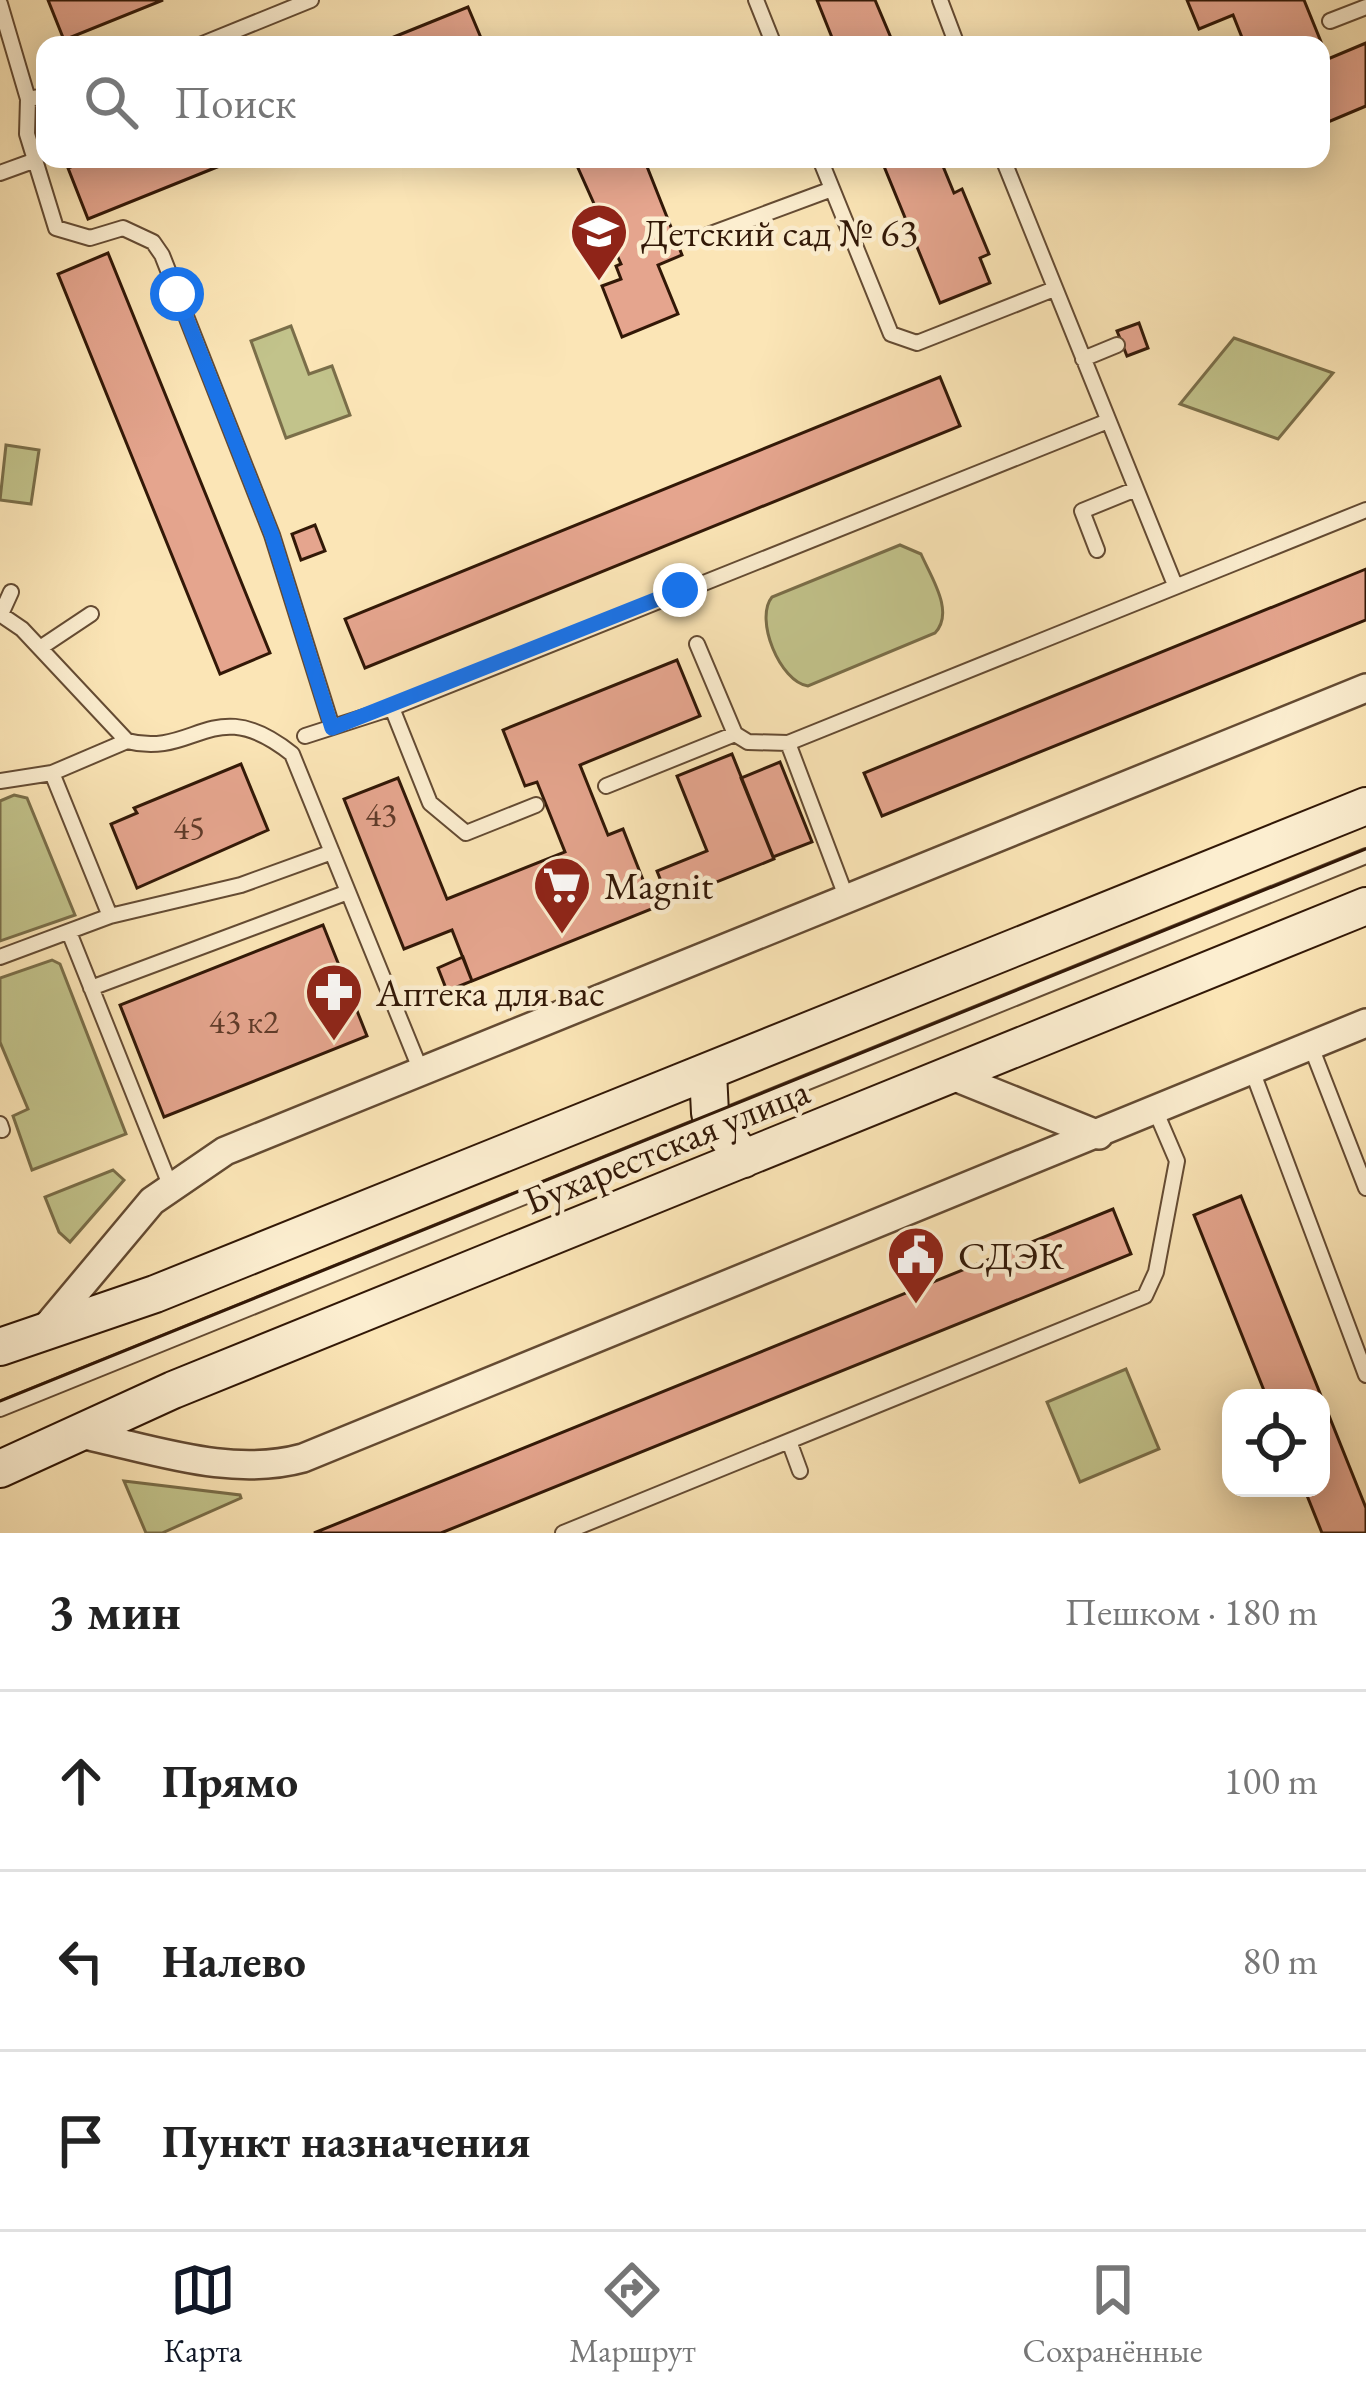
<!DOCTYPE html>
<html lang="ru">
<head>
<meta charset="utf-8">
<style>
	:root { --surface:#fff; --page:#f6f6f6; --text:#222; --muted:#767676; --line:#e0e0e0; --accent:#111827 }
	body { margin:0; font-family:"EB Garamond",serif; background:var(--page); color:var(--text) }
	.controls { position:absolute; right:36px; bottom:36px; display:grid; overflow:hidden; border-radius:24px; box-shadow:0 6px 30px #0003 }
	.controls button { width:108px; height:108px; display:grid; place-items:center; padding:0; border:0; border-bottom:3px solid var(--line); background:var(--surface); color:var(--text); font:60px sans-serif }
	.stop { position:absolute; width:36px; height:36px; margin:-27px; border:9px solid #1a73e8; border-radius:50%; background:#fff }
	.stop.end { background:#1a73e8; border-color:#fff; box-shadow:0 3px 12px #0008 }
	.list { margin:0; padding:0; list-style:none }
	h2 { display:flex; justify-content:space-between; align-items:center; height:156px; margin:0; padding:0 48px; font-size:51px }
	h2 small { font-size:39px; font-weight:400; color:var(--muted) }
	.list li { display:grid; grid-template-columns:78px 1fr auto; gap:36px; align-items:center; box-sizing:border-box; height:180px; padding:0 48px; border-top:3px solid var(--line) }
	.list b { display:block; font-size:45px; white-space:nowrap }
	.list em { font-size:39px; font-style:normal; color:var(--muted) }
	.icon { flex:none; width:66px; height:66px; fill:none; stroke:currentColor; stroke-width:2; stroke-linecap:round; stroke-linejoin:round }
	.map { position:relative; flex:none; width:1366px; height:1533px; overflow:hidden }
	.search { position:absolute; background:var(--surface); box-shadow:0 6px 30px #0003; left:36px; right:36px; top:36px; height:132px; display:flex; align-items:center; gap:30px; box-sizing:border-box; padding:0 42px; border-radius:24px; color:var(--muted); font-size:45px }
	.sheet { height:696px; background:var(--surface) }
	nav { display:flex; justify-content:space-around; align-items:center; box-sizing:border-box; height:168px; border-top:3px solid var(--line); background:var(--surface); font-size:33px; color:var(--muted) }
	nav a { display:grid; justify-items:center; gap:6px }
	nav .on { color:var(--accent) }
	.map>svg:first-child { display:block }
	.green { fill:#c2c38b; stroke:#7a6e49; stroke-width:3 }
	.building { fill:#e5a58e; stroke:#321807; stroke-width:3 }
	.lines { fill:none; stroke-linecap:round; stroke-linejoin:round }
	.service-casing { stroke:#644b33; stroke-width:18 }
	.minor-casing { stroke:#644b33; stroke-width:32 }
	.secondary-casing { stroke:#321807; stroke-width:40 }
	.service { stroke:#fceed0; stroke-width:14 }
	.minor { stroke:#fceed0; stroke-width:27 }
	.secondary { stroke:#fceed0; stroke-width:36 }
	.tram { stroke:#321807; stroke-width:3 }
	.route { stroke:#1a73e8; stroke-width:15 }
	.labels { text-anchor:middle; stroke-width:9; stroke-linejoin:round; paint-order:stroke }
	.number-label { font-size:33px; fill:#5f3b29 }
	.poi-label { font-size:39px; fill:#321807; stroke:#fceed0; text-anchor:start }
	.street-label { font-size:39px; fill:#321807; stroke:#fceed0 }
</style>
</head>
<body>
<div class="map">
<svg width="1366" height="1533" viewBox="0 0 1366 1533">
	<rect width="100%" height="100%" fill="#fbe5b6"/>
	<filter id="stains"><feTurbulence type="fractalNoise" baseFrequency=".00167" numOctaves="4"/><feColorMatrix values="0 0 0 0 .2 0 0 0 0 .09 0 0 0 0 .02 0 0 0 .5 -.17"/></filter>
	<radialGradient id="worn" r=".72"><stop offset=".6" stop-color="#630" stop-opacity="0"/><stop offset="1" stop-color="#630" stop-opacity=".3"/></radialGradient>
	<path class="green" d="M 291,326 L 309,374 L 332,366 L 350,415 L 286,438 L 251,341 Z
		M 1234,338 L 1333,373 L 1278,439 L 1180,404 Z
		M 6,445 L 39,450 L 31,504 L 0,500 Z
		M 900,545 L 921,554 C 931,577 955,612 935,633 L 808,686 C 780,682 754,619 772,597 Z
		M 14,795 L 27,798 L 75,915 L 0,941 L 0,801 Z
		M 52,960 L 60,964 L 126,1134 L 32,1170 L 13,1116 L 28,1109 L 0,1042 L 0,978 Z
		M 113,1170 L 124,1180 L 70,1242 L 59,1232 L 45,1197 Z
		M 1126,1369 L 1159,1449 L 1080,1482 L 1047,1402 Z
		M 124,1481 L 240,1495 L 241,1498 L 162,1533 L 146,1533 Z"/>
	<path class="building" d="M 48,0 L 163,0 L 64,40 Z
		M 817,0 L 875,0 L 894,45 L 835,45 Z
		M 1187,0 L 1304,0 L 1328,59 L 1366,43 L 1366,106 L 1321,125 L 1321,45 L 1245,45 L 1233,15 L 1199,29 Z
		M 468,7 L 484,45 L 374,45 L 431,22 Z
		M 91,159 L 237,159 L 88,219 L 68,168 Z
		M 574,159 L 644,159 L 682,255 L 658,265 L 678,314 L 622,337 L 602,286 L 621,279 L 616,266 L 621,264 Z
		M 881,159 L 940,159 L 954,193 L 962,189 L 989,254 L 980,258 L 990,283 L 940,303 Z
		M 108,253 L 270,653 L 220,674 L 58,274 Z
		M 1139,323 L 1148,348 L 1127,356 L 1117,331 Z
		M 940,377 L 960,426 L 365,668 L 345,619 Z
		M 315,525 L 325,551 L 301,560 L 292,534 Z
		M 1366,569 L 1366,620 L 882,816 L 864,773 Z
		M 677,660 L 700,716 L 580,765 L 608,835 L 623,829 L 654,908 L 472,981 L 452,930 L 404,949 L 344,799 L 398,778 L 447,899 L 565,852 L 537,782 L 525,786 L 503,730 Z
		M 732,754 L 774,859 L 669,901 L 657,871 L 707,851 L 677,776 Z
		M 780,762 L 812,842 L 773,857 L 741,778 Z
		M 241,764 L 268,830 L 137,888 L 111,824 L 137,813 L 134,808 Z
		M 323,925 L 367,1036 L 164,1117 L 120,1005 Z
		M 463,957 L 472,981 L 447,991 L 438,968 Z
		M 1241,1196 L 1366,1508 L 1366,1533 L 1322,1533 L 1304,1488 L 1321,1488 L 1321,1398 L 1267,1398 L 1194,1215 Z
		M 1113,1209 L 1131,1254 L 441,1533 L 314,1533 Z"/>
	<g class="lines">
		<g class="service-casing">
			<path id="service" d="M 756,0 L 774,45
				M 940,0 L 957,45
				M 0,4 L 28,99
				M 1330,21 L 1366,7
				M 200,45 L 311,0
				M 45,96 L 28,99 L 27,134 L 56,228 L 90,238 L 123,228 L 153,242 L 162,255 L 272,535 L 332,727
				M 820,159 L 891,334 L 917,343 L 1054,289
				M 1003,159 L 1175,585
				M 0,173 L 33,161
				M 708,235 L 832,189
				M 1083,359 L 1117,345
				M 1097,550 L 1082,511 L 1136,489
				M 0,614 L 22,629 L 127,741 C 196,759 213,691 292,754 L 421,1071
				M 1,614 L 11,592
				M 697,644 L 735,734 L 748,742 L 788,743 L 1366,510
				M 40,648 L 91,614
				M 392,708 L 430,803 L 466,833 L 536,805
				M 305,736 L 392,708 L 1108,421
				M 788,743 L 847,899
				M 0,781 L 52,773 L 127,741
				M 606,786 L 735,734
				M 110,916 L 241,885 L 332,852
				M 69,932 L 170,1185
				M 0,957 L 110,916 L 52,773
				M 91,988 L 348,892
				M 1310,1044 L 1366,1188
				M 1253,1073 L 1366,1375
				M 0,1124 L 2,1130
				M 0,1409 L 1366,856
				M 789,1441 L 800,1471
				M 563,1533 L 1145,1296 L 1156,1272 L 1177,1161 L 1156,1112"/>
		</g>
		<g class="minor-casing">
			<path id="minor" d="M 950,1075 L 1099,1135
				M 44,1330 L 152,1201 L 225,1151 L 1366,688
				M 80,1434 C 153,1449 230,1478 303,1458 L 1366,1023"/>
		</g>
		<g class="secondary-casing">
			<path id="secondary" d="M 708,1073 L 710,1113 L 744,1159
				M 0,1347 L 155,1294 L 1366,806
				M 0,1469 L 173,1390 L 1366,906"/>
		</g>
		<use href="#service" class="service"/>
		<use href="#minor" class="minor"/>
		<use href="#secondary" class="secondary"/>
		<path class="tram" d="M 0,1401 L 1366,849"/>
	</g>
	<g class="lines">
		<path class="route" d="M 177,294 L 272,535 L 332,728 L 680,590"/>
	</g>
	<defs>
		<g id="school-pin" transform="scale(3)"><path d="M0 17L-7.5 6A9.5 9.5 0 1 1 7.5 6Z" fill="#8f2418" stroke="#fceed0"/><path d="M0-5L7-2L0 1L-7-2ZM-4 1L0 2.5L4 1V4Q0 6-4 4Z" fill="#fff"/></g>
		<g id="supermarket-pin" transform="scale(3)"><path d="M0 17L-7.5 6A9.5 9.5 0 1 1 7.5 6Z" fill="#8f2418" stroke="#fceed0"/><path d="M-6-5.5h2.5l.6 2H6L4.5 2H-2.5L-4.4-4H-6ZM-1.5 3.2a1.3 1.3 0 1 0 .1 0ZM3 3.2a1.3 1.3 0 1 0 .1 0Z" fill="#fff"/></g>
		<g id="pharmacy-pin" transform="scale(3)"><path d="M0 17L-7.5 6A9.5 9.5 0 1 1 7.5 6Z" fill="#8f2418" stroke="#fceed0"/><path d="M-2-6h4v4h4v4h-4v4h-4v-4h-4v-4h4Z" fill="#fff"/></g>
		<g id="civic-pin" transform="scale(3)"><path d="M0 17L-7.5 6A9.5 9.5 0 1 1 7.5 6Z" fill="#8f2418" stroke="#fceed0"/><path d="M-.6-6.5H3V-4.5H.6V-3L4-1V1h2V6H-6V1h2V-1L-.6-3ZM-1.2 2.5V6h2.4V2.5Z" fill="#fff"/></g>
	</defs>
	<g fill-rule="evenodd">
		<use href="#school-pin" x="599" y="232"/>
		<use href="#supermarket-pin" x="562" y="885"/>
		<use href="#pharmacy-pin" x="334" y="992"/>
		<use href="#civic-pin" x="916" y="1255"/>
	</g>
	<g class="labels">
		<g class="number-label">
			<text x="381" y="826">43</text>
			<text x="189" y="839">45</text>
			<text x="244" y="1033">43 к2</text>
		</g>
		<g class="poi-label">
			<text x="641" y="246">Детский сад № 63</text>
			<text x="604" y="899">Magnit</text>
			<text x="376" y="1006">Аптека для вас</text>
			<text x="958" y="1269">СДЭК</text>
		</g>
		<g class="street-label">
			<text transform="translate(666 1145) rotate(-22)" y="14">Бухарестская улица</text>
		</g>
	</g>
	<rect width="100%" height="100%" filter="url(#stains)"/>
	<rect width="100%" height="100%" fill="url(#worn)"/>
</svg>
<div class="controls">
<button><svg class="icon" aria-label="locate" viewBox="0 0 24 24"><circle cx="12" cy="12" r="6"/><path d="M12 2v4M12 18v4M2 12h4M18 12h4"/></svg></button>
</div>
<div class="stop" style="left:177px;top:294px"></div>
<div class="stop end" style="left:680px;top:590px"></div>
<div class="search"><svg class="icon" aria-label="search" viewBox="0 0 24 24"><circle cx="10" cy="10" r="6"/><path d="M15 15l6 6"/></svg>Поиск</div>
</div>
<section class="sheet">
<h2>3 мин<small>Пешком · 180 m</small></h2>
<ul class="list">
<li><svg class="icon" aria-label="ahead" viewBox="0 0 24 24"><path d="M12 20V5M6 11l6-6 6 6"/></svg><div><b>Прямо</b></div><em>100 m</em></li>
<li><svg class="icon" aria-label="left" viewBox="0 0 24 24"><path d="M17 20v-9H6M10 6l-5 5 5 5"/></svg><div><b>Налево</b></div><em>80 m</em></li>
<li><svg class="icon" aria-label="arrive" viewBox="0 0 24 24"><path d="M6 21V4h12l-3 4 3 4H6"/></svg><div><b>Пункт назначения</b></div></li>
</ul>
</section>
<nav>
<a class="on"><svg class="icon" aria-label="map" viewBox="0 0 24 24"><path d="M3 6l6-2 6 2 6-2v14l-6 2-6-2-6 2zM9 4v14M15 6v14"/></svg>Карта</a>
<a><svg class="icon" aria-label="directions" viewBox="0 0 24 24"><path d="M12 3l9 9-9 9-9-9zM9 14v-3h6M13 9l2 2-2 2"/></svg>Маршрут</a>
<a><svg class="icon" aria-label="saved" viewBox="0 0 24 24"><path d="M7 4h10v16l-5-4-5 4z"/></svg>Сохранённые</a>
</nav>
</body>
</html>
